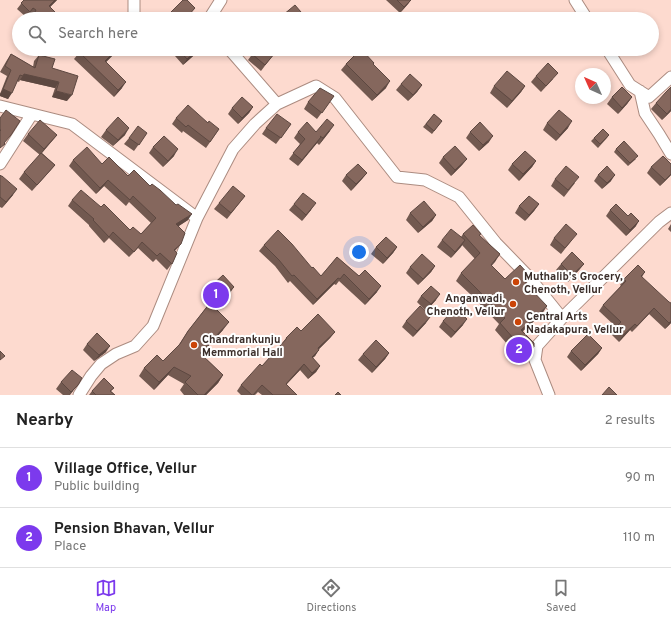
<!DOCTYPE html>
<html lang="en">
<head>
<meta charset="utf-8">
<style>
	:root { --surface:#fff; --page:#f6f6f6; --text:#222; --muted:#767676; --line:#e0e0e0; --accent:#7c3aed }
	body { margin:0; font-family:Overpass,sans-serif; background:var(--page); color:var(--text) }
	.compass { position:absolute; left:575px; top:68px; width:36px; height:36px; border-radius:50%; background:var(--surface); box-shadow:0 2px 6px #0003; rotate:315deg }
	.you { position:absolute; left:359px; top:252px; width:14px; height:14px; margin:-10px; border:3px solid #fff; border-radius:50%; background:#1a73e8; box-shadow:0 0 0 6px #1a73e833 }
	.badge { display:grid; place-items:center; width:26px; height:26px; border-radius:50%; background:var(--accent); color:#fff; font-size:13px; font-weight:700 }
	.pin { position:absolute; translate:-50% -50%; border:2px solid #fff; box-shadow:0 1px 4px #0006 }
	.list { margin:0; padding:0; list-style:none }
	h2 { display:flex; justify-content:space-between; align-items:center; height:52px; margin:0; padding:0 16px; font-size:17px }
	h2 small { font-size:13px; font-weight:400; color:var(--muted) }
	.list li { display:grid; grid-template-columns:26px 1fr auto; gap:12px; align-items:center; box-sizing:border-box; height:60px; padding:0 16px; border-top:1px solid var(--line) }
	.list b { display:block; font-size:15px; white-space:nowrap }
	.list p { margin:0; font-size:13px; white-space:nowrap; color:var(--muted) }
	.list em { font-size:13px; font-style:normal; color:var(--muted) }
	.icon { flex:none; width:22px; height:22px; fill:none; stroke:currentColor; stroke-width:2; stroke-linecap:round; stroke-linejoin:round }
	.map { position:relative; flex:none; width:671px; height:395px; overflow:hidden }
	.search { position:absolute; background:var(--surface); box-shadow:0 2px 6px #0003; left:12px; right:12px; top:12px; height:44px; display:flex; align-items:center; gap:10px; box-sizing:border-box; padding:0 14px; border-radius:22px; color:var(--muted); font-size:15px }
	.sheet { height:172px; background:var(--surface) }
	nav { display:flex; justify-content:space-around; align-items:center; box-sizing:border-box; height:56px; border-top:1px solid var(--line); background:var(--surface); font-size:11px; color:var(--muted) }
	nav a { display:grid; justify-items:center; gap:2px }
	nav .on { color:var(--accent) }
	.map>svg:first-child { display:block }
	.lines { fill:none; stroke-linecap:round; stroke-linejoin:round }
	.minor-casing { stroke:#ac8c81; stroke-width:13 }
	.minor { stroke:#fff; stroke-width:11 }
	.wall { fill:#725950 }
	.shaded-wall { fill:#5d4841 }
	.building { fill:#85675d; stroke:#5d4841 }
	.poi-dot { fill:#cb4407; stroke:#fff; stroke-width:1.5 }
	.labels { text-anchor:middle; stroke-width:4; stroke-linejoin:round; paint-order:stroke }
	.poi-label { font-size:11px; font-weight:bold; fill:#3a2d29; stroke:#fff; text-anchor:start }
</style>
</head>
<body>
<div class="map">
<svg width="671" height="395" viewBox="0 0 671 395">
	<rect width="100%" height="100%" fill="#fddacf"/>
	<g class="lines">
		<g class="minor-casing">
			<path id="minor" d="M 575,0 L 587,19
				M 134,19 L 134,0
				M 209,19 L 221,0
				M 229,49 L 277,104
				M 607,49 L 630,85 L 649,97 L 671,77
				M 640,91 L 645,113 L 659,134 L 671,154
				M 0,106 L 72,124 L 197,218
				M 0,164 L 32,114
				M 79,395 L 91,376 L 101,364 L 116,354 L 135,346 L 153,326 L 197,218 L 233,149 L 255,124 L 277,104 L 316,86 L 335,98 L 397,177 L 425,180 L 459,197 L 496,243 L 529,277 L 562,318
				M 549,395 L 535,360 L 537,346 L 562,318 L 659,222 L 671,213"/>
		</g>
		<use href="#minor" class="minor"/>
	</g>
	<path class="wall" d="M 24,0 L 57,0 L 50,7 L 50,19 L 33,19 L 31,17 L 32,15 L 29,13 L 26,17 L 17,9 Z
		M 386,0 L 411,0 L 408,4 L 400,13 Z
		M 283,15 L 307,19 L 280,19 Z
		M 82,49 L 121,49 L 117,53 L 116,52 L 106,62 L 122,88 L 114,97 L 74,59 Z
		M 201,49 L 183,65 L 175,56 L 179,50 Z
		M 256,49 L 270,59 L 261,71 L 248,60 Z
		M 11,54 L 33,67 L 34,61 L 39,55 L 52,68 L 67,101 L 52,97 L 55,88 L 20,80 L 19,82 L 17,81 L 8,99 L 0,96 L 0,94 L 7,76 L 0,72 L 7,60 Z
		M 374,63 L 373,64 L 386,88 L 372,101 L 341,70 L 346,64 Z
		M 536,76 L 553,79 L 541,92 L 531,82 Z
		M 401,84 L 422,85 L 417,92 L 408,101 L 396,90 Z
		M 494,86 L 525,86 L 521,92 L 507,108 L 490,93 Z
		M 334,96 L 317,119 L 304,109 L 308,102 Z
		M 612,97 L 632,97 L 627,104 L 618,114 L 607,104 Z
		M 656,103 L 671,111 L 662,120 L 651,109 Z
		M 253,107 L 249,113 L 238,124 L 228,114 L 232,108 Z
		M 434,114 L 442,121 L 432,134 L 423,127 Z
		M 176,118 L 208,123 L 219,129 L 206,148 L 183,131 L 182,133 L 172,124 Z
		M 547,123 L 568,128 L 556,141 L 543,130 Z
		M 291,124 L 276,144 L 262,134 L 266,128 Z
		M 106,130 L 125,135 L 113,146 L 101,137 Z
		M 330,131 L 319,145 L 317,143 L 298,166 L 289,159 L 300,144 L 294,138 L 298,132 L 316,132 Z
		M 470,132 L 489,142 L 479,151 L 466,138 Z
		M 147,133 L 134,151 L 124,144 L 129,138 Z
		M 28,134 L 57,135 L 42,153 L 55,165 L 50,171 L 32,191 L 19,179 L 24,172 L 40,155 L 23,141 Z
		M 609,135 L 607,138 L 598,148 L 591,141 L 594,138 Z
		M 153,147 L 174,156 L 163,167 L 149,153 Z
		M 616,149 L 636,159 L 628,166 L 614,152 Z
		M 443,157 L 467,159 L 462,165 L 451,176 L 439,163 Z
		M 73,160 L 102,164 L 128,176 L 188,220 L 179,226 L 181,244 L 175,251 L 173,262 L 167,270 L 156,259 L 153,262 L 138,248 L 129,257 L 109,238 L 104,243 L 89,226 L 89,225 L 68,206 L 72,200 L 101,207 L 130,230 L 141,234 L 151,223 L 129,202 L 126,206 L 104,186 L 96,194 L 69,166 Z
		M 536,161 L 532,167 L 519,181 L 508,170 L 512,164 Z
		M 671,164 L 671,175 L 660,186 L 647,173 L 651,167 Z
		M 367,173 L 362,179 L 351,191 L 342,181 L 346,175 Z
		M 0,175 L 13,195 L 2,208 L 0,207 Z
		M 598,175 L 611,181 L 602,189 L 594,181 Z
		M 555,179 L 575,183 L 564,197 L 551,186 Z
		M 245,196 L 227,219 L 214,209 L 219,203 Z
		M 294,204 L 311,210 L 302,221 L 289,210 Z
		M 539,204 L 534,211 L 525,221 L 515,213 L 519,206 Z
		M 610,210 L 628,216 L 636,226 L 626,236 L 606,216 Z
		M 410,213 L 436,215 L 432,221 L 418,233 L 406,220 Z
		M 671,224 L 671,232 L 668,229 Z
		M 463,234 L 479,236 L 500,254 L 491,265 L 505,279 L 531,277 L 526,284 L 542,314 L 523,331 L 534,347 L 529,354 L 520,362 L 507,347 L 508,345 L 495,330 L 499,324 L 470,294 L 456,281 L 461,273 L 475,259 L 462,245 L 451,258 L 437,247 L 442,240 L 461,237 Z
		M 554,238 L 572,240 L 561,254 L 550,245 Z
		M 264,245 L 312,268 L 321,276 L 337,257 L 377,292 L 365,305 L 339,281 L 336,285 L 334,284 L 313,305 L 290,281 L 288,283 L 275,266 L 259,251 Z
		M 376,247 L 397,247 L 393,253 L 383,264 L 371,254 Z
		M 561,264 L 584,264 L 579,270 L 568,282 L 556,270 Z
		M 435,266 L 431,272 L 418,285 L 406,273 L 410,267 Z
		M 645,272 L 642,277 L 671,323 L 665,329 L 649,314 L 632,332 L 630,330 L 619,342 L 611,334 L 616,327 L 599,311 L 603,305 L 621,286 L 620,285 L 624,279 Z
		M 206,291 L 230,293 L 214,308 L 223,330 L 201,354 L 223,375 L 218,383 L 206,395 L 184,395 L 180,390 L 184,384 L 168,375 L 154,390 L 139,376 L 144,368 L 163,361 L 178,346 L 188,331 L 209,304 L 202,297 Z
		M 421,296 L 436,300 L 426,311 L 417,302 Z
		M 406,321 L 426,323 L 413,337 L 402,327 Z
		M 443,321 L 463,325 L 451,338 L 439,327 Z
		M 301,331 L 335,332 L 330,338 L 319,349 L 315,356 L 312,358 L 320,366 L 316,372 L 308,379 L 300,370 L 286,385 L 297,395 L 262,395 L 258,392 L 255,395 L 241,395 L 237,391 L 241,385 L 262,366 L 282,344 L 286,338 Z
		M 87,344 L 106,352 L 94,361 L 83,350 Z
		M 602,348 L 598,354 L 581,371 L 567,357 L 571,351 Z
		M 389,353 L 385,359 L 372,373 L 358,360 L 363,354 Z
		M 61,382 L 73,391 L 70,395 L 63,395 L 56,389 Z
		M 114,388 L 111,391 L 115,395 L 89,395 L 92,391 Z"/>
	<path class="shaded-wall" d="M 55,0 L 57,0 L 45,12 L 49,6 Z
		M 411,0 L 408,4 L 400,13 L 404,7 Z
		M 195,8 L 191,13 L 186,19 L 185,19 Z
		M 117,49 L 118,49 L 116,52 L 101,67 L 105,61 Z
		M 198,49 L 201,49 L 183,65 L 187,59 Z
		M 24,74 L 59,82 L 55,88 L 20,80 Z
		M 390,81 L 386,88 L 372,101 L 377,95 Z
		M 126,82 L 122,88 L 114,97 L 118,90 Z
		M 422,85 L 417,92 L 408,101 L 413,95 Z
		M 525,86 L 521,92 L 507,108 L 512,101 Z
		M 3,89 L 12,93 L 8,99 L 0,96 L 0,94 Z
		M 56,91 L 72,95 L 67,101 L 52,97 Z
		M 632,97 L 627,104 L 618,114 L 622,108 Z
		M 253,107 L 249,113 L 238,124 L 242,118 Z
		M 671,109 L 671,111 L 662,120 L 667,114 Z
		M 572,121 L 568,128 L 556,141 L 560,135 Z
		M 334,125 L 330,131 L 319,145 L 323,138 Z
		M 129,128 L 125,135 L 113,146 L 118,140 Z
		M 57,135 L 52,141 L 40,155 L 44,149 Z
		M 493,136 L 489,142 L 479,151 L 483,145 Z
		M 321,137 L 317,143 L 298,166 L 302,160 Z
		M 178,149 L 174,156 L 163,167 Z
		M 467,159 L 462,165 L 451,176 L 455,170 Z
		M 536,161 L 532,167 L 519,181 L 523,174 Z
		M 367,173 L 362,179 L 351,191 L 356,184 Z
		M 671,174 L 671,175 L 660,186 L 665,180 Z
		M 615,175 L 611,181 L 602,189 L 607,183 Z
		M 108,180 L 104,186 L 96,194 L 100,188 Z
		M 17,189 L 13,195 L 2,208 L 6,202 Z
		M 316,203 L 311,210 L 302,221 L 306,215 Z
		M 539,204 L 534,211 L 525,221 L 529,215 Z
		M 192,214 L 188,220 L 172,230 L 176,224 Z
		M 436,215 L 432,221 L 418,233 L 423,227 Z
		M 639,221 L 636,226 L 626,236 L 630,230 Z
		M 465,240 L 461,247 L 451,258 L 455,252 Z
		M 397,247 L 393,253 L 383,264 L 387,258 Z
		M 500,254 L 495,262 L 486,272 L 491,265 Z
		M 584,264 L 579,270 L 568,282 L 572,275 Z
		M 435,266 L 431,272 L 418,285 L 423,279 Z
		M 338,278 L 334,284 L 313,305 L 317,299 Z
		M 381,286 L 377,292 L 365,305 L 369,299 Z
		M 234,287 L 230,293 L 213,309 L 217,303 Z
		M 440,294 L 436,300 L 426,311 L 431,304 Z
		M 547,306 L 542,314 L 516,337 L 521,330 Z
		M 654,308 L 649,314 L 632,332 L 637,326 Z
		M 431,316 L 426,323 L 413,337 L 417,331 Z
		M 467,319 L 463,325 L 451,338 L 455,332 Z
		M 671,321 L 671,323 L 665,329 L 669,323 Z
		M 229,322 L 223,330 L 195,361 L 200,353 Z
		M 635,324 L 630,330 L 619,342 L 623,335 Z
		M 335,332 L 330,338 L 314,354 L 318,348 Z
		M 110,346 L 106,352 L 94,361 L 99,355 Z
		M 534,347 L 529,354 L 520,362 L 525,355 Z
		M 602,348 L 598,354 L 581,371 L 585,365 Z
		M 319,350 L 315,356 L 307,363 L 312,357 Z
		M 389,353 L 385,359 L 372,373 L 376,367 Z
		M 304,364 L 300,370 L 281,390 L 286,384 Z
		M 320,366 L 316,372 L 308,379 L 312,373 Z
		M 174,367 L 168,375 L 154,390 L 159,382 Z
		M 223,375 L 218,383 L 206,395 L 204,395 Z
		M 78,385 L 73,391 L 69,395 L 71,392 Z"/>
	<path class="building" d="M 24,0 L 55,0 L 49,6 L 55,12 L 49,19 L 42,19 L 35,12 L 36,10 L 33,8 L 30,12 L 21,3 Z
		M 183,0 L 187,0 L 195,8 L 185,19 L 169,19 L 166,17 Z
		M 397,0 L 411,0 L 404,7 Z
		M 295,5 L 307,19 L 287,19 L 283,15 Z
		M 240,14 L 245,19 L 236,19 Z
		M 321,14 L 327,19 L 316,19 Z
		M 82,49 L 117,49 L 105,61 L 126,82 L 118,90 L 79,52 Z
		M 181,49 L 198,49 L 187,59 L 179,50 Z
		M 256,49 L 270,49 L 275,53 L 265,65 L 252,54 Z
		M 361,49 L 374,63 L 373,64 L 390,81 L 377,95 L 346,64 Z
		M 11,54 L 35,68 L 39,55 L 55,59 L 52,68 L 78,76 L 72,95 L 56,91 L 59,82 L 24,74 L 23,76 L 20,75 L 12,93 L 3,89 L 11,70 L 5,66 Z
		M 548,63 L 558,73 L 546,86 L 536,76 Z
		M 507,71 L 525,86 L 512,101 L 494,86 Z
		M 410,74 L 422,85 L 413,95 L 401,84 Z
		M 622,87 L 632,97 L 622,108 L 612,97 Z
		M 671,87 L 671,109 L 667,114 L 656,103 L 666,92 Z
		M 320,88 L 334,96 L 322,113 L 308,102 Z
		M 242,97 L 253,107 L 242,118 L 232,108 Z
		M 188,105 L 208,123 L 209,121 L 219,129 L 210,142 L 188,125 L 186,127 L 176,118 Z
		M 6,110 L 20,121 L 11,135 L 4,143 L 5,144 L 0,148 L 0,131 L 1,130 L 0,130 L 0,118 Z
		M 559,110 L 572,121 L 560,135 L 547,123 Z
		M 277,114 L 291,124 L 281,138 L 266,128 Z
		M 434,114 L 442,121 L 434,131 L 426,124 Z
		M 118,117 L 129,128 L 118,140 L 106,130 Z
		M 327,119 L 334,125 L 323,138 L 320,136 L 321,137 L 302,160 L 293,153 L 305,139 L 298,132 L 307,122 L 316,132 Z
		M 40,120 L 57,135 L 44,149 L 28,134 Z
		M 480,122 L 493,136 L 483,145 L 470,132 Z
		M 138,126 L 147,133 L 139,145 L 129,138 Z
		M 603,129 L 609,135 L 600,144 L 594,138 Z
		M 164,136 L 178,149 L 168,161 L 153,147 Z
		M 624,141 L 638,156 L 630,163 L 616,149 Z
		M 455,146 L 467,159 L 455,170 L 443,157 Z
		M 87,147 L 102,164 L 109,157 L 128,176 L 134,170 L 150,186 L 152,184 L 160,190 L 176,205 L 178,204 L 192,214 L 176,224 L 185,233 L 181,244 L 174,250 L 177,253 L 173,262 L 172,264 L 160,253 L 157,256 L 142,242 L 134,252 L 113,232 L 109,237 L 93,220 L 94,219 L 72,200 L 81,190 L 101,207 L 104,204 L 130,230 L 133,227 L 141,234 L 156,218 L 133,196 L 130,200 L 108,180 L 100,188 L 73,160 Z
		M 525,151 L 536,161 L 523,174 L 512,164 Z
		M 41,153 L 55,165 L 37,185 L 24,172 Z
		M 663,156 L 671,164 L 671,174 L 665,180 L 651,167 Z
		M 358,164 L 367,173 L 356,184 L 346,175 Z
		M 566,166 L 579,177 L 568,190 L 555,179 Z
		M 607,166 L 615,175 L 607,183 L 598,175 Z
		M 0,175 L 1,176 L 2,176 L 17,189 L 6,202 L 0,197 Z
		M 233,186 L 245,196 L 231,213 L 219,203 Z
		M 303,193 L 316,203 L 306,215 L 294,204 Z
		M 529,196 L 539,204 L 529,215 L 519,206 Z
		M 424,201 L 436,215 L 423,227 L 410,213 Z
		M 616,204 L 628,216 L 631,213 L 639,221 L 630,230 L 610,210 Z
		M 566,224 L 577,234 L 565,248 L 554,238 Z
		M 473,225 L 481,234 L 479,235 L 500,254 L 491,265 L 505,279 L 520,265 L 531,277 L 525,283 L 547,306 L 521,330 L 534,343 L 534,347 L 525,355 L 512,340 L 514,339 L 500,323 L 505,318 L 475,287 L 461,273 L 480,253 L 463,234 Z
		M 451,229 L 465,240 L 455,252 L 442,240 Z
		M 278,230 L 292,244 L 312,268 L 313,267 L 321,276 L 337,257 L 359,276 L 365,270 L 381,286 L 369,299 L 344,274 L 340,279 L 338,278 L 317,299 L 294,275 L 292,276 L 279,260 L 264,245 Z
		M 386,237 L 397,247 L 387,258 L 376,247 Z
		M 572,252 L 584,264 L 572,275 L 561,264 Z
		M 422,254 L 435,266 L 423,279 L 410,267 Z
		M 638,265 L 645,272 L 641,276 L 669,302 L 671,303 L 671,321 L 669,323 L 654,308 L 637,326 L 635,324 L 623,335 L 615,328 L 621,322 L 603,305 L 626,281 L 624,279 Z
		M 223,275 L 234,287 L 217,303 L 206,291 Z
		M 431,286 L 440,294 L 431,304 L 421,296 Z
		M 210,303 L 229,322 L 200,353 L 223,375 L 204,395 L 198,395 L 185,382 L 191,376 L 174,367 L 159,382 L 144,368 L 157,355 L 163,361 L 180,344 L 188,331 Z
		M 420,306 L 431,316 L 417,331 L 406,321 Z
		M 455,308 L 467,319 L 455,332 L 443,321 Z
		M 318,314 L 335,332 L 318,348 L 319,350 L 312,357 L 320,366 L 312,373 L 304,364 L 286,384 L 297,395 L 273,395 L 262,385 L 253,395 L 252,395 L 241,385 L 260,364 L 262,366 L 287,338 L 286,338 L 297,327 L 301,331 Z
		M 97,333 L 110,346 L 99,355 L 87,344 Z
		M 588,334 L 602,348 L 585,365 L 571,351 Z
		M 376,340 L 389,353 L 376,367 L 363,354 Z
		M 0,351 L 5,356 L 0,360 Z
		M 72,370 L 82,378 L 78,385 L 71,392 L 61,382 Z
		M 104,378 L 114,388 L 110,391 L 115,395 L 96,395 L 92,391 Z
		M 609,387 L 617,395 L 602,395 Z
		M 338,392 L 341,395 L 335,395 Z"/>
	<g class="poi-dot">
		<circle cx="516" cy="282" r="4"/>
		<circle cx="513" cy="304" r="4"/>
		<circle cx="518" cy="322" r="4"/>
		<circle cx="194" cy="345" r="4"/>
	</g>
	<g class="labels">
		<g class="poi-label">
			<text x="524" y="280">Muthalib's Grocery,<tspan x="524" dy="13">Chenoth, Vellur</tspan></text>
			<text x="505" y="302" text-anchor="end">Anganwadi,<tspan x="505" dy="13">Chenoth, Vellur</tspan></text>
			<text x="526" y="320">Central Arts<tspan x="526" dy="13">Nadakapura, Vellur</tspan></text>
			<text x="202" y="343">Chandrankunju<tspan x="202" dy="13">Memmorial Hall</tspan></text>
		</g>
	</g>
</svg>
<svg class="compass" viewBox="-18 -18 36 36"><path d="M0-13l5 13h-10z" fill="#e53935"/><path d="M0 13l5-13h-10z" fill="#767676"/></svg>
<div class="you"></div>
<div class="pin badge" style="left:216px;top:295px">1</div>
<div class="pin badge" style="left:519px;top:350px">2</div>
<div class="search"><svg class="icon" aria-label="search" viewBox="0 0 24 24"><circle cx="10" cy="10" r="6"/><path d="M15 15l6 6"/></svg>Search here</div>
</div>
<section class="sheet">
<h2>Nearby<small>2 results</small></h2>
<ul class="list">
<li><span class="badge">1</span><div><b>Village Office, Vellur</b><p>Public building</p></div><em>90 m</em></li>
<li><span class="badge">2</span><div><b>Pension Bhavan, Vellur</b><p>Place</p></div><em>110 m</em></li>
</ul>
</section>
<nav>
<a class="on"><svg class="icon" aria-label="map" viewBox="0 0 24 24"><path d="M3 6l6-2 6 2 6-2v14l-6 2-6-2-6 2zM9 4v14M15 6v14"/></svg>Map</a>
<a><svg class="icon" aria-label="directions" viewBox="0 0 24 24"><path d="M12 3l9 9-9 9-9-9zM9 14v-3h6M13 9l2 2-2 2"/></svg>Directions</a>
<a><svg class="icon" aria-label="saved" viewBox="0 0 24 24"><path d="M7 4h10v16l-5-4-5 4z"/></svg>Saved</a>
</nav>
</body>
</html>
